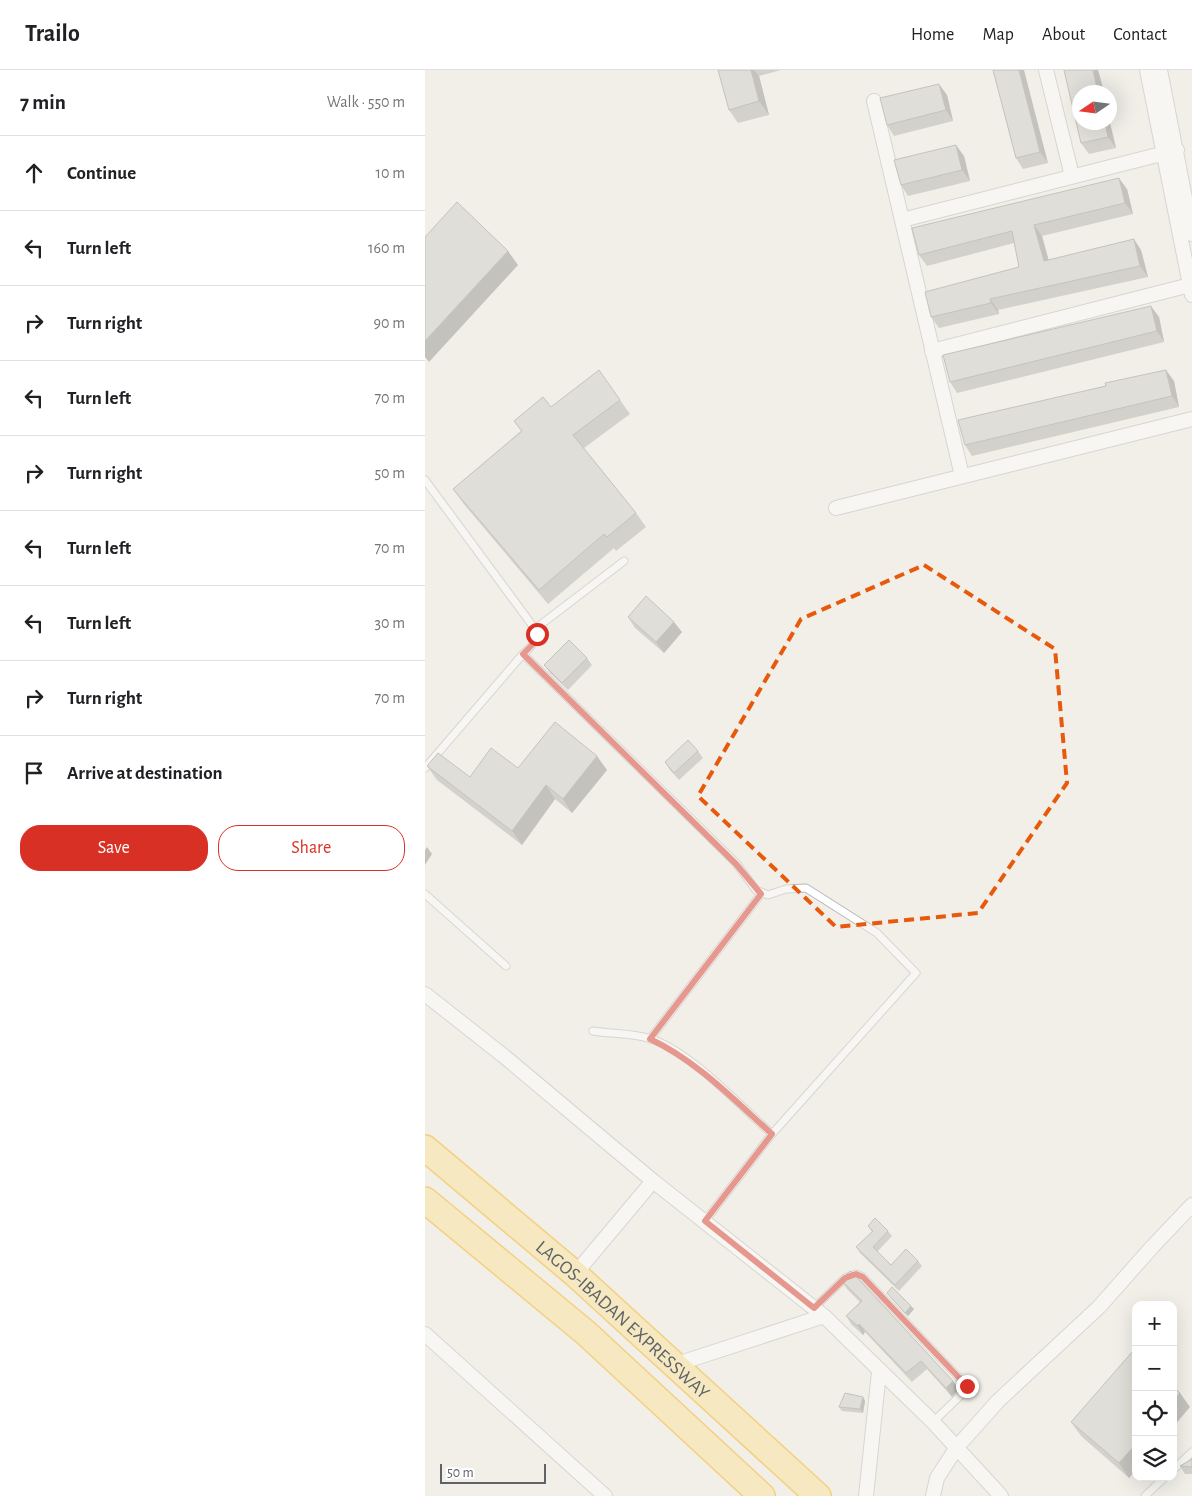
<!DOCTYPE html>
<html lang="en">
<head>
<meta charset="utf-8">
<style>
	:root { --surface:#fff; --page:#f2f2f2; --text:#202124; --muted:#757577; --line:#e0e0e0; --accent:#d93025 }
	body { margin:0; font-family:"Alegreya Sans",sans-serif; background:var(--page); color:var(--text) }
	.controls { position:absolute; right:15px; bottom:15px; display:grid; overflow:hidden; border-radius:10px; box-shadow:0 5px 20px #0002 }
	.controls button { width:45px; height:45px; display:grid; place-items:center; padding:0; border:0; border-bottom:1px solid var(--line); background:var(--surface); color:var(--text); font:25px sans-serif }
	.compass { position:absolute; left:647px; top:15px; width:45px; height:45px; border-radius:50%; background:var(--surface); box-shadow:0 5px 20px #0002; rotate:257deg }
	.scale { position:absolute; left:15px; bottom:12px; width:106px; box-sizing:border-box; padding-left:5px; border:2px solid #5f6368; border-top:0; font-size:14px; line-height:18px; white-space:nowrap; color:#5f6368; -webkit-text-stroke:4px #fff; paint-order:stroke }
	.stop { position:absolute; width:15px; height:15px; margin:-11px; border:4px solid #d93025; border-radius:50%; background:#fff }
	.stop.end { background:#d93025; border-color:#fff; box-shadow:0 1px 5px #0008 }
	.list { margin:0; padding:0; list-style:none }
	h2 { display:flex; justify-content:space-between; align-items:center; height:65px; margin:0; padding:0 20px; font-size:21px }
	h2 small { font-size:16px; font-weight:400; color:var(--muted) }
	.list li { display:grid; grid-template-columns:32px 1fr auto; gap:15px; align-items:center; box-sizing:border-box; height:75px; padding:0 20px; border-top:1px solid var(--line) }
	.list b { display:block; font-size:19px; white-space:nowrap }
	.list em { font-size:16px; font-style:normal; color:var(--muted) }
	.actions { display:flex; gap:10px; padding:15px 20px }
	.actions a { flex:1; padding:11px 0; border:1px solid var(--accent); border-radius:20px; text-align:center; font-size:18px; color:var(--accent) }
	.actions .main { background:var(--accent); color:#fff }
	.icon { flex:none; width:28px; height:28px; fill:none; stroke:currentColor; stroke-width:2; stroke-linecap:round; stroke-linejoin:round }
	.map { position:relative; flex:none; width:767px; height:1426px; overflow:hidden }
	header { display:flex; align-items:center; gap:30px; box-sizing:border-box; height:70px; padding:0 25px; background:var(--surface); border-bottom:1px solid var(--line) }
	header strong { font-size:24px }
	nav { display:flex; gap:28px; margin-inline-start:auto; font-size:18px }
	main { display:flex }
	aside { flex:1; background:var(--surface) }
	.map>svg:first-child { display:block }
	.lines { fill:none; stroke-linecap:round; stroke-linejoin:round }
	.lane-casing { stroke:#b5b8bc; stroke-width:9 }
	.street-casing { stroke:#b5b8bc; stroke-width:16 }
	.highway-casing { stroke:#f9ab00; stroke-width:28 }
	.lane { stroke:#fff; stroke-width:7 }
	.street { stroke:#fff; stroke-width:14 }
	.highway { stroke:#fde293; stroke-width:25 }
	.wall { fill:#afaea9 }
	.shaded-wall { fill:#8f8d8a }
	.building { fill:#cccac5; stroke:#8f8d8a }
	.route { stroke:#d93025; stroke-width:6 }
	.marked { fill:none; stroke:#e8590c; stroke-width:4; stroke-dasharray:10 6; stroke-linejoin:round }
	.labels { text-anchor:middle; stroke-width:4; stroke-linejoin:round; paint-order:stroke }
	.street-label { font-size:19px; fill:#5f6368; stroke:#fff }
</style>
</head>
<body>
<header>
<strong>Trailo</strong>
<nav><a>Home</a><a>Map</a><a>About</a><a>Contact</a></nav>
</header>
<main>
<aside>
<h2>7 min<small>Walk · 550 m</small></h2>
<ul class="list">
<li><svg class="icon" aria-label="ahead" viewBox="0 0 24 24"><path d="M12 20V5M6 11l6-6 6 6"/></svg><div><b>Continue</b></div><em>10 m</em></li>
<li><svg class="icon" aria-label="left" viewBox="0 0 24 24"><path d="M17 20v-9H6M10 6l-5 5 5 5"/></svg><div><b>Turn left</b></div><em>160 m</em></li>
<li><svg class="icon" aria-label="right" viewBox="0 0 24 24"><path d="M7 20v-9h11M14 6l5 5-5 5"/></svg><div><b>Turn right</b></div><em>90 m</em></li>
<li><svg class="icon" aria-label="left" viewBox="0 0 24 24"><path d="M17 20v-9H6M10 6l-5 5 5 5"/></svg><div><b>Turn left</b></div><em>70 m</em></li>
<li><svg class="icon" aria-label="right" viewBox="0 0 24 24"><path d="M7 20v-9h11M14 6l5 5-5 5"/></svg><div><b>Turn right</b></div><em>50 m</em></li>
<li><svg class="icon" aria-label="left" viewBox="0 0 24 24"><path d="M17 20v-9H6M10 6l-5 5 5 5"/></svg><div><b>Turn left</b></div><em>70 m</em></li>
<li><svg class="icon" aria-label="left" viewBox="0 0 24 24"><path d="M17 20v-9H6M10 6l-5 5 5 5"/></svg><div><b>Turn left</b></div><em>30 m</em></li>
<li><svg class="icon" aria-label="right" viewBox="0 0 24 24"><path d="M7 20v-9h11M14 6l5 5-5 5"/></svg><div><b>Turn right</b></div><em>70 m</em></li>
<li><svg class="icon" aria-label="arrive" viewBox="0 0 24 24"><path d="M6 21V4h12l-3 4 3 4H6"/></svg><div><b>Arrive at destination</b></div></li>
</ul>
<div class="actions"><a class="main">Save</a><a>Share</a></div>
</aside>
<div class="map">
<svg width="767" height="1426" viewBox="0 0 767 1426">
	<rect width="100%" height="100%" fill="#f1efe8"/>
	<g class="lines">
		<g class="lane-casing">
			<path id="lane" d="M 0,410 L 110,559 C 114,570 106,577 98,584 L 311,793 L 331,820 L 343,825 L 361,819 L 381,818 L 452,863 L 491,903 L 347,1064 L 280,1151
				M 110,559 L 199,491
				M 0,698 L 98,584
				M 0,824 L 81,896
				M 168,961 C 186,964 208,963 226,969 C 265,981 315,1036 347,1064
				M 225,969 L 336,824
				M 389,1238 L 420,1208 L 431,1204 L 438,1207 L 542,1316 L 537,1324 L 508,1352
				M 748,1400 L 767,1382
				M 720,1426 L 740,1407"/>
		</g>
		<g class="street-casing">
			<path id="street" d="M 621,0 L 647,106
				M 722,0 L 767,225
				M 735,0 L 767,164
				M 449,31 L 537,406
				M 477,150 L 752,80
				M 507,281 L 765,215
				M 411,438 L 767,349
				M 0,924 L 80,987 L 228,1111 L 399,1246 L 508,1352 L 576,1426
				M 150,1204 L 228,1111
				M 0,1264 L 180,1426
				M 249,1295 L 399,1246
				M 441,1426 L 454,1302
				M 508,1426 L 512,1408 L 532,1377 L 573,1331 L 674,1237 L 728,1176 L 767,1135"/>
		</g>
		<g class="highway-casing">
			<g id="highway">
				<path id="s1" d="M 0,1078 L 150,1204 L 393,1426"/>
				<path d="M 0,1130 L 161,1263 L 337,1426"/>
			</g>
		</g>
		<use href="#lane" class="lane"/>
		<use href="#street" class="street"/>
		<use href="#highway" class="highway"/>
	</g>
	<path class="wall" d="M 293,0 L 356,0 L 334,6 L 344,45 L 313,53 L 304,40 Z
		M 568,0 L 623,93 L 598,99 L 591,88 Z
		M 639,0 L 673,0 L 679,22 L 654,22 L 654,52 L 684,52 L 684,49 L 691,78 L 664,84 L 656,73 Z
		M 522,25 L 528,51 L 469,66 L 462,55 Z
		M 539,86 L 545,111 L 483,126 L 476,115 Z
		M 702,119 L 708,144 L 617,166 L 623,190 L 716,180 L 723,207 L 573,240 L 574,244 L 514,258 L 506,247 L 594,197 L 589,173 L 502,196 L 494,185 Z
		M 734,247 L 739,272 L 532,323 L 525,312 Z
		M 749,311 L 754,337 L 547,386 L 540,375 Z
		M 195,330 L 205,344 L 159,378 L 211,443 L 221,457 L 191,481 L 189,478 L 123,534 L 38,433 L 28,419 L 96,361 L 89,351 L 126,337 Z
		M 203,547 L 257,562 L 239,583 L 210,558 Z
		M 162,588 L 167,595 L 143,620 L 125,603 L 119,595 Z
		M 273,681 L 278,688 L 254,710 L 245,700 L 240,692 Z
		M 2,696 L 45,707 L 93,698 L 182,700 L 147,743 L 130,729 L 97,775 L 12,710 Z
		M 443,1156 L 463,1161 L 467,1166 L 452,1182 L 466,1195 L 493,1191 L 497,1196 L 474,1221 L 435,1183 L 431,1177 L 447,1162 Z
		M 416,1210 L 534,1319 L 527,1327 L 502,1299 L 487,1312 L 440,1262 L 438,1265 L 427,1255 L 421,1246 L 435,1232 L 422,1219 Z
		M 462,1223 L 489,1239 L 483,1246 Z
		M 711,1284 L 711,1400 L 704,1408 L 656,1366 L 646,1352 Z
		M 438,1327 L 440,1331 L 438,1343 L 417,1341 L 414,1337 Z
		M 767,1389 L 767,1404 L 760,1404 L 755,1396 Z"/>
	<path class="shaded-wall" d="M 326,0 L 329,0 L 334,6 L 344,45 L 334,31 Z
		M 594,0 L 599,0 L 623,93 L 615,82 Z
		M 668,0 L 673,0 L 679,22 L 673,22 Z
		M 514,14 L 522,25 L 528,51 L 521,40 Z
		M 684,49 L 691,78 L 683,67 L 680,52 L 684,52 Z
		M 531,75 L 539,86 L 545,111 L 537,100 Z
		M 694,108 L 702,119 L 708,144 L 700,133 Z
		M 609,155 L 617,166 L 627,202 L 619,191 Z
		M 709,169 L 716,180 L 723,207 L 715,196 Z
		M 83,181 L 93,195 L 4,292 L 0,287 L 0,271 Z
		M 565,229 L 573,240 L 574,244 L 566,233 Z
		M 726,236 L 734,247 L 739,272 L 732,261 Z
		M 741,300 L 749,311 L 754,337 L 747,326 Z
		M 249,552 L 257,562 L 239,583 L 231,572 Z
		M 172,686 L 182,700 L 147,743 L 138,729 Z
		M 121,715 L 130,729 L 97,775 L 87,761 Z
		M 2,777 L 7,784 L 0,795 L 0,780 Z
		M 486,1236 L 489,1239 L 483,1246 L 480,1243 Z
		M 434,1254 L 440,1262 L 438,1265 L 433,1256 Z
		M 528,1311 L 534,1319 L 527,1327 L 521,1318 Z
		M 755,1323 L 765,1337 L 748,1357 L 748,1331 Z
		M 438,1327 L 440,1331 L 438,1343 L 435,1339 Z
		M 711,1374 L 711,1400 L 704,1408 L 694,1393 Z"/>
	<path class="building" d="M 293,0 L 326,0 L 334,31 L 304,40 Z
		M 568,0 L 594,0 L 615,82 L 591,88 Z
		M 639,0 L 668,0 L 673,22 L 654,22 L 654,52 L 680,52 L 683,67 L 656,73 Z
		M 514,14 L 521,40 L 462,55 L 455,28 Z
		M 531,75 L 537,100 L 476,115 L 469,90 Z
		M 694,108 L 700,133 L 609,155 L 619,191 L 709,169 L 715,196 L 565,229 L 566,233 L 506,247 L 500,222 L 594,197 L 587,161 L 494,185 L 487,158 Z
		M 32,132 L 83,181 L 0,271 L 0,167 Z
		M 726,236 L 732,261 L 525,312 L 518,285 Z
		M 174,300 L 195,330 L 148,365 L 211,443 L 182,467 L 179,464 L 114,520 L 28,419 L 97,361 L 89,351 L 118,327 L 126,337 Z
		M 741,300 L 747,326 L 540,375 L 533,350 L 681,316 L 680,313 Z
		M 221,526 L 249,552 L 231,572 L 203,547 Z
		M 144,570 L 162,588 L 137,613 L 119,595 Z
		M 130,652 L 172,686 L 138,729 L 121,715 L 87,761 L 2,696 L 13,683 L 45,707 L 66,678 L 93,698 Z
		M 263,670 L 273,681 L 249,703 L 240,692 Z
		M 450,1148 L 463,1161 L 448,1177 L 466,1195 L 481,1179 L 493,1191 L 470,1215 L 431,1177 L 448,1161 L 443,1156 Z
		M 425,1201 L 427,1202 L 528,1311 L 521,1318 L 496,1291 L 481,1303 L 434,1254 L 433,1256 L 421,1246 L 437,1231 L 416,1210 Z
		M 467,1217 L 486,1236 L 480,1243 L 462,1223 Z
		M 708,1281 L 711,1284 L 711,1374 L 694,1393 L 646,1352 Z
		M 748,1317 L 755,1323 L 748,1331 Z
		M 420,1323 L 438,1327 L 435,1339 L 414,1337 Z
		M 767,1389 L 767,1397 L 755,1396 Z"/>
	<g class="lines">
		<path class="route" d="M 112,564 L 109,573 L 98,584 L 311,794 L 336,824 L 225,969 C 272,991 309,1030 347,1064 L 280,1151 L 389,1238 L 420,1208 L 431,1204 L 438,1207 L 542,1316"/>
	</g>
	<path d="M0 0H767V1426H0ZM 499,495 L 630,579 L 642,713 L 553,843 L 411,857 L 273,726 L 376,549 Z" fill="#f1efe8" fill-opacity=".55" fill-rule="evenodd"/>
	<path class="marked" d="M 499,495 L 630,579 L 642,713 L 553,843 L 411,857 L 273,726 L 376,549 Z"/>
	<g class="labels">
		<g class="street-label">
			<text dy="7" stroke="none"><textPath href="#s1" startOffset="262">LAGOS-IBADAN EXPRESSWAY</textPath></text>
		</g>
	</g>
</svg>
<div class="controls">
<button>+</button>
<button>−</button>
<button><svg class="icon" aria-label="locate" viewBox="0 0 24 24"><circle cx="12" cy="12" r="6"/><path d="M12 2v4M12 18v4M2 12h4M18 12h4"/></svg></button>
<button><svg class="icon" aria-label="layers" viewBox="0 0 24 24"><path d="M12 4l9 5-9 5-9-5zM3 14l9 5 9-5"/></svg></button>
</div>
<svg class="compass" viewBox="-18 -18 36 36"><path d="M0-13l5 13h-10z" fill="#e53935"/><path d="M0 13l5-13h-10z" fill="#757577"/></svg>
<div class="scale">50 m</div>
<div class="stop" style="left:112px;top:564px"></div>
<div class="stop end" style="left:542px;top:1316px"></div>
</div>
</main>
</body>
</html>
